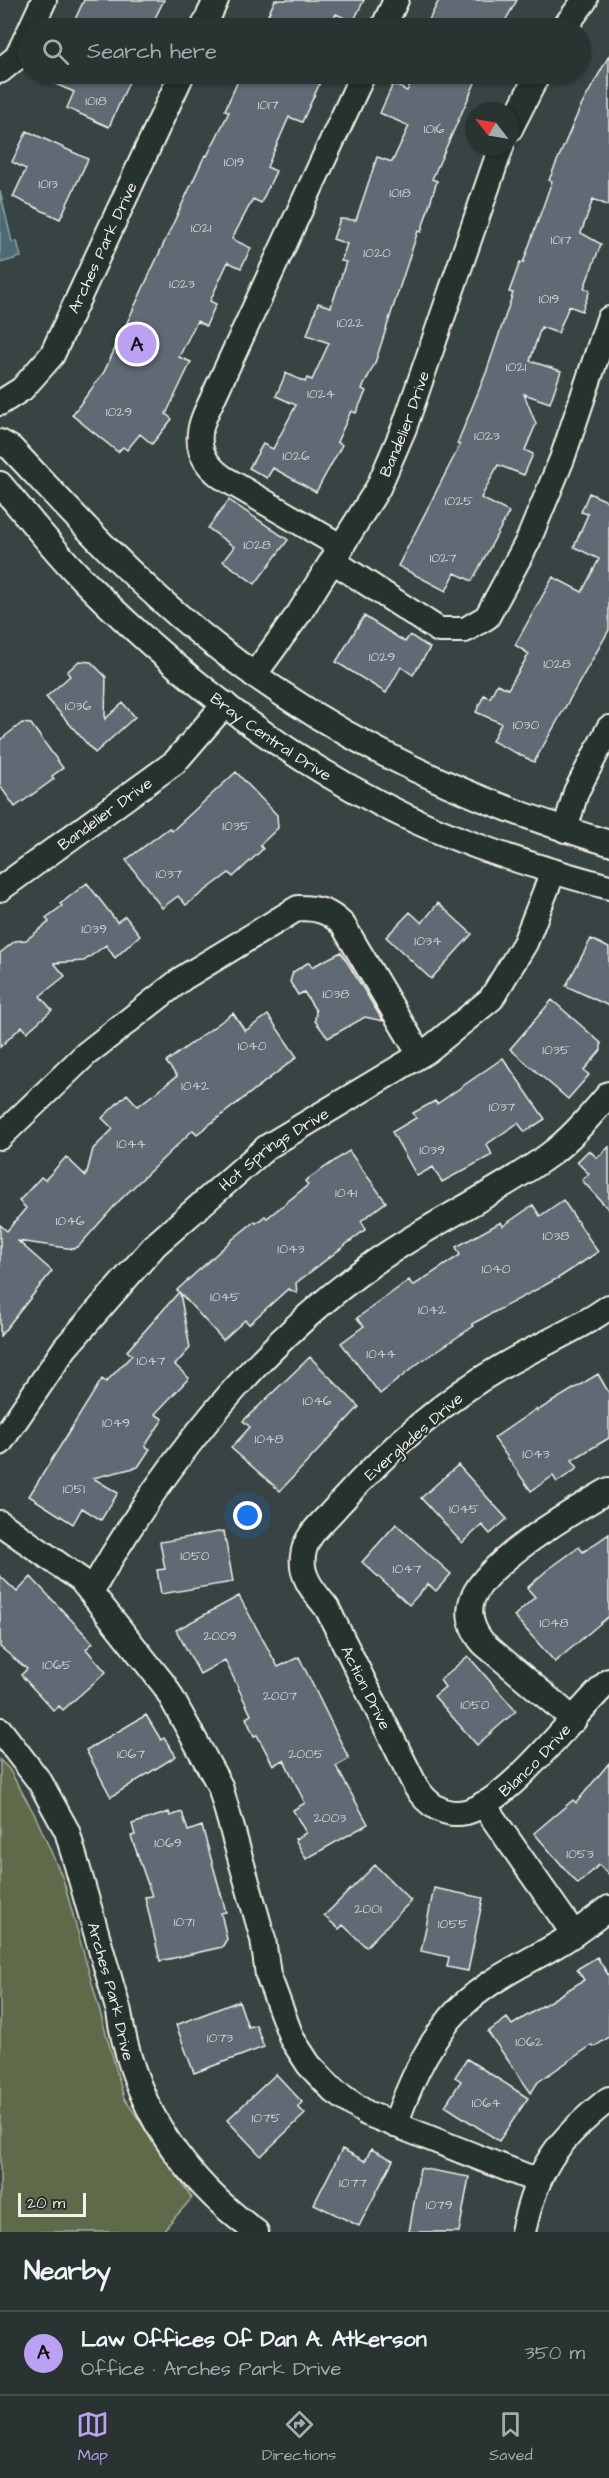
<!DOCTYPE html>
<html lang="en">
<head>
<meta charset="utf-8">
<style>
	:root { --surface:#293332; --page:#313b3a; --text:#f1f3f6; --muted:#a5aaac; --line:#454e4d; --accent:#bca0f2 }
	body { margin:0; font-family:"Architects Daughter",sans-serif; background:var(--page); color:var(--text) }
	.compass { position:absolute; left:465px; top:102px; width:54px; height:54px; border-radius:50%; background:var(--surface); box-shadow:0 2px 4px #0004; rotate:301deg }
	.scale { position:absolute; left:18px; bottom:15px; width:68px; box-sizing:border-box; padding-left:6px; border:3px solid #f4f1e8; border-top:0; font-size:16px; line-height:21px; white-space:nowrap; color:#f4f1e8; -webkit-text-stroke:4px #26332d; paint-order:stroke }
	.you { position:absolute; left:248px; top:1516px; width:21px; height:21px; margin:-15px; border:4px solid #fff; border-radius:50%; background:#1a73e8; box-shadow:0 0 0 9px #1a73e833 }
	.badge { display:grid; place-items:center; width:39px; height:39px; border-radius:50%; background:var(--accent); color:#111; font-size:20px; font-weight:700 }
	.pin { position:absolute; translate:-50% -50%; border:3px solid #fff; box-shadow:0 2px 6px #0006 }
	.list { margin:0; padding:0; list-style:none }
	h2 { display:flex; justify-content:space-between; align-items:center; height:78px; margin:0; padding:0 24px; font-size:26px }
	h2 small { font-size:20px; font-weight:400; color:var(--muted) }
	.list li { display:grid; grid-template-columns:39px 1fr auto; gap:18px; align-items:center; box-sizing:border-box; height:84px; padding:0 24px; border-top:2px solid var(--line) }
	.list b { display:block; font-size:22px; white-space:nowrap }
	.list p { margin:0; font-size:20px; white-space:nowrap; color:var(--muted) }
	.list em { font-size:20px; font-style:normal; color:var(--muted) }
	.icon { flex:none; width:33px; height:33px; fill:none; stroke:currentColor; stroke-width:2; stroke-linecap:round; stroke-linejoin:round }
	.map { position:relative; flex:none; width:609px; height:2232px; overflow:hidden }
	.search { position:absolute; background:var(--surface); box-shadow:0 2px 4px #0004; left:18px; right:18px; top:18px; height:66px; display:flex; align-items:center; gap:15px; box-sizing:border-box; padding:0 21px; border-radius:33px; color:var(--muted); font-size:22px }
	.sheet { height:162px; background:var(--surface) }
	nav { display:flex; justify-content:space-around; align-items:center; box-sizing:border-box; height:84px; border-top:2px solid var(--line); background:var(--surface); font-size:16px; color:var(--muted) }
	nav a { display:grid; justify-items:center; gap:3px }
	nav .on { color:var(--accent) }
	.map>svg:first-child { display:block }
	.green { fill:#5e6b4c; stroke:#a9ae9a; stroke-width:1.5 }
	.water { fill:#4c6b73; stroke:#8fa1a2; stroke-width:1.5 }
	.building { fill:#5f6b75; stroke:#f4f1e8; stroke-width:1.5 }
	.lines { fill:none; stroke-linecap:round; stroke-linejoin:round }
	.minor-casing { stroke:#f4f1e8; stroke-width:28 }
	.minor { stroke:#26332d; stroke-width:24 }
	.labels { text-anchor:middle; stroke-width:4.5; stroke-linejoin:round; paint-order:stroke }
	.number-label { font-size:14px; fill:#cfd0cb }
	.street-label { font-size:16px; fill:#f4f1e8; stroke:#26332d }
</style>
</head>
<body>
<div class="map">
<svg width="609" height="2232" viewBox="0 0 609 2232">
	<rect width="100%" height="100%" fill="#374443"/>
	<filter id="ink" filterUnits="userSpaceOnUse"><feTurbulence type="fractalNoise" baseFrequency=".0167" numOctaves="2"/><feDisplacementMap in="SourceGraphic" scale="12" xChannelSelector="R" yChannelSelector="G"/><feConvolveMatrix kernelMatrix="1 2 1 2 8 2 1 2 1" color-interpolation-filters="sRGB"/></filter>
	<g filter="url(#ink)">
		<path class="green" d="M 0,1760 L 9,1769 L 35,1815 L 63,1879 L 124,2098 L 192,2198 L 162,2232 L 0,2232 Z"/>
		<path class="water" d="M 0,191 L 12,242 L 17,241 L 21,257 L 0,263 Z"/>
		<path class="building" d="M 84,0 L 164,0 L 150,28 L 71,28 Z
			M 275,0 L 364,0 L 353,22 L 336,14 L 329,28 L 262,28 Z
			M 439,0 L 517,0 L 501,28 L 425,28 Z
			M 609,56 L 609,206 L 593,199 L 581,233 L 601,244 L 584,288 L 590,290 L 582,311 L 569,306 L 558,333 L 541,327 L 530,361 L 561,371 L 550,403 L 524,394 L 536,424 L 525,450 L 533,454 L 524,475 L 498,465 L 481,498 L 509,512 L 472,581 L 455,573 L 446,591 L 398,566 L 460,445 L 457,444 L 486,373 L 513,293 L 509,292 L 520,262 L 523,263 L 552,181 L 549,180 L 580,108 Z
			M 32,74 L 108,74 L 129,82 L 109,127 L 67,108 L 74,92 Z
			M 241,74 L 324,74 L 302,122 L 289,117 L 267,167 L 276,171 L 261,203 L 253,199 L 232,239 L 251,248 L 241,268 L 228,262 L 210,301 L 216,304 L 206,326 L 197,321 L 179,357 L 191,362 L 166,414 L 172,419 L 152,444 L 140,434 L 127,450 L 123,447 L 118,452 L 72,415 L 104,372 L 205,155 L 207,156 L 229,112 L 225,110 Z
			M 415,74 L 479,74 L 432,179 L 437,181 L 421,232 L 418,231 L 375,363 L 362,389 L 366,391 L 356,413 L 351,411 L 337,442 L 342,445 L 316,492 L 273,468 L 267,478 L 249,468 L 263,444 L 273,449 L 296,405 L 276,396 L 286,373 L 305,382 L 307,378 L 312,380 L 329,343 L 307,335 L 318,303 L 331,307 L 346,262 L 341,261 L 347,244 L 333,239 L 340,219 L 356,220 L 377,157 L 392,162 L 409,126 L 380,113 L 393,84 L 407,91 Z
			M 27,131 L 88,159 L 60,219 L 13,197 L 26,169 L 12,162 Z
			M 589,493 L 609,502 L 609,630 L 534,762 L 492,741 L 501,723 L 476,712 L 484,695 L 490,698 L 497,684 L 508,689 L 529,654 L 515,645 L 553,577 L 582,592 L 599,559 L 574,547 L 588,514 L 581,512 Z
			M 229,500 L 288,540 L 255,584 L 223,561 L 234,547 L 208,528 Z
			M 364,616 L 405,642 L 410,635 L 430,648 L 413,675 L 401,667 L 386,693 L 336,662 Z
			M 79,661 L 91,662 L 106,677 L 105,719 L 123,703 L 135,717 L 95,753 L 46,697 L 70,676 L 67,672 Z
			M 22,723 L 31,724 L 63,768 L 52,776 L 54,779 L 15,807 L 0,786 L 0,740 Z
			M 236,772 L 277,815 L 278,828 L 260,845 L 263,849 L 233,877 L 229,873 L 186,905 L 178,896 L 162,908 L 126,860 L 169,828 L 172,831 Z
			M 87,883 L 117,922 L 125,916 L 140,935 L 115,958 L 106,945 L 84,961 L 54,963 L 65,976 L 40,996 L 52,1010 L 27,1032 L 22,1026 L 0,1047 L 0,953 L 15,941 L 26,940 L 49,922 L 46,918 L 62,906 L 60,904 Z
			M 438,903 L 472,934 L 431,979 L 386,937 L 410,912 L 422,923 Z
			M 591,939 L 609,948 L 609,1006 L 566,986 Z
			M 341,952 L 383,1021 L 365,1017 L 328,1038 L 315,1021 L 316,1011 L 304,992 L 298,995 L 290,982 L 293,972 L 309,962 L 312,967 Z
			M 552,1000 L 601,1043 L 601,1050 L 584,1070 L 589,1075 L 568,1099 L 510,1049 Z
			M 233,1013 L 245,1031 L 268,1015 L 297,1057 L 197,1134 L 193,1130 L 119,1201 L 80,1245 L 74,1249 L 18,1241 L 52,1271 L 0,1336 L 0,1225 L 7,1231 L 26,1208 L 19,1201 L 41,1177 L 45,1180 L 66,1157 L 86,1176 L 93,1149 L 113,1129 L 102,1118 L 127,1094 L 138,1106 L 177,1076 L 166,1062 Z
			M 503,1058 L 545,1119 L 525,1132 L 518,1123 L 487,1144 L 492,1155 L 442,1182 L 433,1167 L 417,1176 L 392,1132 L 416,1118 L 413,1113 L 435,1101 L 437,1104 Z
			M 609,1147 L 609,1210 L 582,1180 L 589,1174 L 577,1162 L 589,1150 L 597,1158 Z
			M 349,1151 L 386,1202 L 361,1221 L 366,1229 L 296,1283 L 297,1293 L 288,1289 L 249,1324 L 245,1320 L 223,1340 L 180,1293 L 190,1348 L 175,1365 L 189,1378 L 155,1414 L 163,1419 L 145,1446 L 150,1449 L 138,1467 L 93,1478 L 118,1493 L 101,1520 L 82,1508 L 73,1524 L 29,1496 L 102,1379 L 106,1382 L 132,1355 L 127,1351 L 179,1292 L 177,1290 L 234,1238 L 255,1221 L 256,1223 L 265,1216 L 267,1218 L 308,1185 L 305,1181 Z
			M 563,1200 L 598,1252 L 560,1277 L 472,1324 L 474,1326 L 420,1362 L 380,1394 L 341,1343 L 364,1326 L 357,1318 L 409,1280 L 413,1286 L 460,1255 L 456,1247 L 501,1222 L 503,1226 L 533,1205 L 540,1216 Z
			M 310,1357 L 359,1407 L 280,1491 L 231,1448 L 250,1427 L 243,1421 Z
			M 598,1374 L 609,1393 L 609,1438 L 572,1460 L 578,1468 L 557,1482 L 553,1476 L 531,1491 L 494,1438 L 536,1409 L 537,1411 Z
			M 458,1465 L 507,1519 L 490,1534 L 482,1525 L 462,1543 L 421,1498 Z
			M 396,1524 L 451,1574 L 436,1591 L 428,1584 L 409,1605 L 362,1562 Z
			M 224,1531 L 233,1582 L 161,1594 L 157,1570 L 165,1569 L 160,1542 Z
			M 609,1534 L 609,1616 L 555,1662 L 514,1616 L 535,1597 L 527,1588 L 546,1571 L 579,1547 L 583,1552 Z
			M 0,1576 L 17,1592 L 31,1577 L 93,1643 L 86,1649 L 106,1672 L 63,1710 L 59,1706 L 54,1711 L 21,1675 L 27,1669 L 0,1647 Z
			M 239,1596 L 278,1667 L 299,1657 L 349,1759 L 336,1766 L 368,1824 L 306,1859 L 295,1839 L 306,1833 L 293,1810 L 305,1803 L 284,1760 L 273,1765 L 257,1735 L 254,1736 L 246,1718 L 251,1715 L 225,1660 L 200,1674 L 176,1630 Z
			M 468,1656 L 516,1711 L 477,1745 L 434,1696 L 445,1687 L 440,1680 Z
			M 146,1715 L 161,1740 L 164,1738 L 176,1756 L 111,1797 L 86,1750 Z
			M 609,1763 L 609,1875 L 599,1865 L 578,1884 L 534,1833 L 573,1800 L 576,1803 Z
			M 169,1812 L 170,1816 L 182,1812 L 188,1831 L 202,1826 L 226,1912 L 221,1913 L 227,1939 L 222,1947 L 160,1961 L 145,1897 L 152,1896 L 131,1836 L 135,1835 L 132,1824 Z
			M 375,1865 L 411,1901 L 366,1947 L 343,1925 L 339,1929 L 324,1916 Z
			M 434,1888 L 483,1898 L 468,1971 L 447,1967 L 449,1957 L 421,1951 Z
			M 597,1957 L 609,1976 L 609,2037 L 594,2047 L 592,2045 L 538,2082 L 531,2093 L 488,2032 L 507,2018 L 512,2025 L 584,1980 L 577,1969 Z
			M 239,2001 L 248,2027 L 256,2025 L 264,2047 L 194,2073 L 176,2025 Z
			M 467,2059 L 528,2098 L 499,2141 L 445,2106 L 461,2081 L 455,2077 Z
			M 276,2074 L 302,2102 L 298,2107 L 305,2114 L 261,2156 L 227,2120 Z
			M 342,2149 L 365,2161 L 371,2149 L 393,2160 L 359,2226 L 314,2204 Z
			M 420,2168 L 469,2177 L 459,2232 L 409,2232 Z"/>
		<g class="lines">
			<g class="minor-casing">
				<g id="minor">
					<path d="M 31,28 L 44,0"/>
					<path d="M 203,28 L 216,0"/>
					<path d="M 383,28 L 396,0"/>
					<path d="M 564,28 L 585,0"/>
					<path d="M 0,71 L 17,57 L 28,34"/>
					<path d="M 510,129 L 538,74"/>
					<path id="s1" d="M 0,403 L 22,389 L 52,355 L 182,74"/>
					<path d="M 0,442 L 11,448 C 65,505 118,564 178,615 C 306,725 448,795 609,843"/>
					<path id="s2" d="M 0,484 C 28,517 55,552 86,583 C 172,669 271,747 379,803 C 451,841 531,866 609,887"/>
					<path d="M 342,547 L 222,477 C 200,461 194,441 205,415 L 363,74"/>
					<path d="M 333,561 L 439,630 L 465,630 L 487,617 L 528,541 L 562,459 L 609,319"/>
					<path id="s3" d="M 254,675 L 300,612 L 378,488 L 404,428 L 501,147"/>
					<path d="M 565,830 L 576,792 L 609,728"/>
					<path id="s4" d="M 0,889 L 175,762 L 225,704"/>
					<path d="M 0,1137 L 86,1054 L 183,978 L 298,908 C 318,908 329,911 343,925 L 420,1055"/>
					<path id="s5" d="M 609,1307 C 576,1331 536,1346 501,1367 C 440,1402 385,1453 338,1505 C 325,1521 305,1534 303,1556 C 300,1577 315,1593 327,1608 L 416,1787 C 427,1804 444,1817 466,1812 C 511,1801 574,1713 609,1681"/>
					<path id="s6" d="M 0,1443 L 65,1348 L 155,1245 L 267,1147 L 427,1051 L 491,999 L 525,943 L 553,872"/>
					<path d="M 0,1523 L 81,1580 L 165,1686 L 220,1786 L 263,1939 L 268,1975 L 292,2039 L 309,2065 L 334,2091 L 366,2113 L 538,2181"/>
					<path d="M 91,1592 C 163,1465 255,1348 375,1262 C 431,1223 494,1195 549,1155 C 571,1139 591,1115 609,1094"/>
					<path d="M 574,1720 L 483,1643 C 474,1632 468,1619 471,1604 C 478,1565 575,1510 609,1490"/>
					<path id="s7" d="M 0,1730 L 40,1782 L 67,1831 L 119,2012 C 133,2104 181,2177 256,2232"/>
					<path d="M 483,1804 L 574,1934"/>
					<path d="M 395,2125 C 409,2086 424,2051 450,2019 C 479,1983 522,1966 560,1943 C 577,1933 593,1920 609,1908"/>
					<path d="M 523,2232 C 537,2167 557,2140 609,2099"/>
				</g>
			</g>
			<use href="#minor" class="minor"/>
		</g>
	</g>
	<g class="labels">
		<g class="number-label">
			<text x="96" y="105">1018</text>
			<text x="268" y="109">1017</text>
			<text x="434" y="133">1016</text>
			<text x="234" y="166">1019</text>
			<text x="48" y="188">1013</text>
			<text x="400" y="197">1018</text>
			<text x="201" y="232">1021</text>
			<text x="561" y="244">1017</text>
			<text x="377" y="257">1020</text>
			<text x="182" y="288">1023</text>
			<text x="549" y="303">1019</text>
			<text x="350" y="327">1022</text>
			<text x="516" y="371">1021</text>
			<text x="321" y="398">1024</text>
			<text x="119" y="416">1029</text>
			<text x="487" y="440">1023</text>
			<text x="296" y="460">1026</text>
			<text x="459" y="505">1025</text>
			<text x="257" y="549">1028</text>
			<text x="443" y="562">1027</text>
			<text x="382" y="661">1029</text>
			<text x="557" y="668">1028</text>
			<text x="78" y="710">1036</text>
			<text x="526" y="729">1030</text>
			<text x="236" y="830">1035</text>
			<text x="169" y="878">1037</text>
			<text x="94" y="933">1039</text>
			<text x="428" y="945">1034</text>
			<text x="336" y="998">1038</text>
			<text x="252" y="1050">1040</text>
			<text x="556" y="1054">1035</text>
			<text x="195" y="1090">1042</text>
			<text x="502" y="1111">1037</text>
			<text x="131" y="1148">1044</text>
			<text x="432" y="1154">1039</text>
			<text x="346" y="1197">1041</text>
			<text x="70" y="1225">1046</text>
			<text x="556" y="1240">1038</text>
			<text x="291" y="1253">1043</text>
			<text x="496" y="1273">1040</text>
			<text x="225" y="1301">1045</text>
			<text x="432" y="1314">1042</text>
			<text x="381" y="1358">1044</text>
			<text x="151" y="1365">1047</text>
			<text x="317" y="1405">1046</text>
			<text x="116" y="1427">1049</text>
			<text x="269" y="1443">1048</text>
			<text x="536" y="1458">1043</text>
			<text x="74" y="1493">1051</text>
			<text x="464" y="1513">1045</text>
			<text x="195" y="1560">1050</text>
			<text x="407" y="1573">1047</text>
			<text x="554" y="1627">1048</text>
			<text x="220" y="1640">2009</text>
			<text x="57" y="1669">1065</text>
			<text x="280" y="1700">2007</text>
			<text x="475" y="1709">1050</text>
			<text x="131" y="1758">1067</text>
			<text x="306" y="1758">2005</text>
			<text x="330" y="1822">2003</text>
			<text x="168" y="1847">1069</text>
			<text x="580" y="1858">1053</text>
			<text x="368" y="1913">2001</text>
			<text x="184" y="1926">1071</text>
			<text x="453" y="1928">1055</text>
			<text x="220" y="2042">1073</text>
			<text x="529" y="2046">1062</text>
			<text x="486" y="2107">1064</text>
			<text x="266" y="2122">1075</text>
			<text x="353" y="2187">1077</text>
			<text x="439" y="2209">1079</text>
		</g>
		<g class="street-label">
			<text dy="6" stroke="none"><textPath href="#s1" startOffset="190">Arches Park Drive</textPath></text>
			<text dy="6" stroke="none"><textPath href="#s3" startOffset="294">Bandelier Drive</textPath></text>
			<text dy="6" stroke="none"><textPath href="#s2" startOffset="372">Bray Central Drive</textPath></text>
			<text dy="6" stroke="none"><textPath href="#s4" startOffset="129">Bandelier Drive</textPath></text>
			<text dy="6" stroke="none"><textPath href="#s6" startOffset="405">Hot Springs Drive</textPath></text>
			<text transform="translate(413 1436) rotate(-41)" y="6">Everglades Drive</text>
			<text dy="6" stroke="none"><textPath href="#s5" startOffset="549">Action Drive</textPath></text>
			<text dy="6" stroke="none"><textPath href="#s5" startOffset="807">Blanco Drive</textPath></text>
			<text dy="6" stroke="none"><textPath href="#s7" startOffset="288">Arches Park Drive</textPath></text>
		</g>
	</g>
</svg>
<svg class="compass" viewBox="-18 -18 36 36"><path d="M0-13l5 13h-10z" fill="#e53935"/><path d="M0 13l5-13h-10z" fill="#a5aaac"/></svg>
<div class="scale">20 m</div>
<div class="you"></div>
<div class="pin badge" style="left:137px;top:344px">A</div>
<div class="search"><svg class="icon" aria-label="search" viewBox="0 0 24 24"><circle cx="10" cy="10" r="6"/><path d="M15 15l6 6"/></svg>Search here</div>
</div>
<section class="sheet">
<h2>Nearby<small></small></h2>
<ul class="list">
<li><span class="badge">A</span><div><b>Law Offices Of Dan A. Atkerson</b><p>Office · Arches Park Drive</p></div><em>350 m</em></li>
</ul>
</section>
<nav>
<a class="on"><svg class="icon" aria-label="map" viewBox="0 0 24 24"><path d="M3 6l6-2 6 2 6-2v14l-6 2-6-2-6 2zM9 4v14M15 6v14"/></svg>Map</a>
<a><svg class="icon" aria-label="directions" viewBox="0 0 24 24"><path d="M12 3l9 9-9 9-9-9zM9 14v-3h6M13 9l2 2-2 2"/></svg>Directions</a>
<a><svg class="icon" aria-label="saved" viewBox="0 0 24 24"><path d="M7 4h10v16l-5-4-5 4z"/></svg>Saved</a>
</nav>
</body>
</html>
